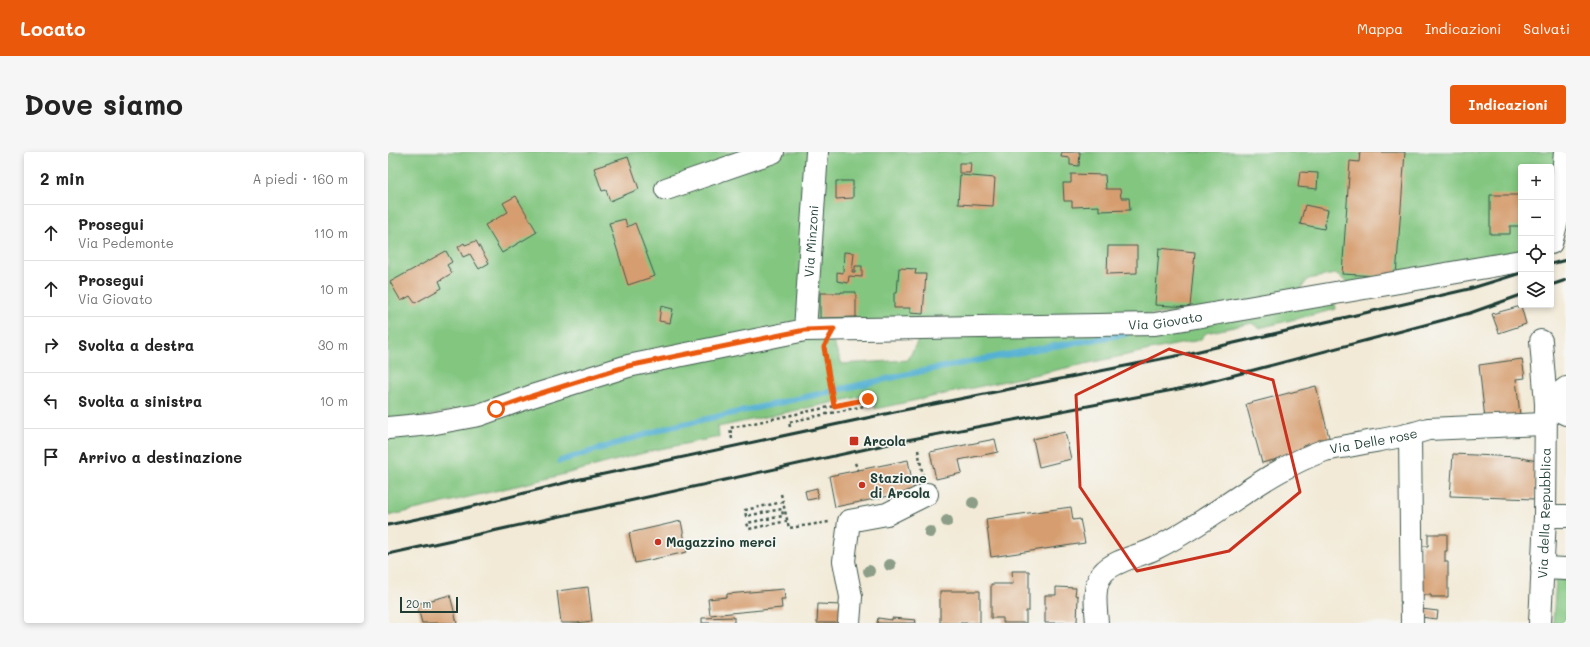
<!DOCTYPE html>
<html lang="it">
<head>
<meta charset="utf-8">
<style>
	:root { --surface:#fff; --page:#f6f6f6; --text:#222; --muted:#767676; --line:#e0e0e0; --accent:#ea580c }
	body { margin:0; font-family:Mali,sans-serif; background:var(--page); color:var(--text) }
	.controls { position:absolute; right:12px; top:12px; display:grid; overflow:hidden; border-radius:4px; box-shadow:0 2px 6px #0003 }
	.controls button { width:36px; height:36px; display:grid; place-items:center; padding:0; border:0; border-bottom:1px solid var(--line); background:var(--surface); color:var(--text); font:20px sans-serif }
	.scale { position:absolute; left:12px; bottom:10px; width:58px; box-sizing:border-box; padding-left:4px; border:2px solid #1f3d34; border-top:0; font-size:11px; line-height:14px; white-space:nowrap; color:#1f3d34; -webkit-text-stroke:3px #f6f6f2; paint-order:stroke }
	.stop { position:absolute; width:12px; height:12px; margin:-9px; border:3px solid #ea580c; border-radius:50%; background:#fff }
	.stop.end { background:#ea580c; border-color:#fff; box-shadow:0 1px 4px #0008 }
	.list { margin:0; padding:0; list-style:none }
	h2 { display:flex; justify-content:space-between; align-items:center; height:52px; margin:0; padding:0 16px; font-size:17px }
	h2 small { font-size:13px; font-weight:400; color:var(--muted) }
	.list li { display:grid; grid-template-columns:26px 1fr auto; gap:12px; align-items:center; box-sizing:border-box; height:56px; padding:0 16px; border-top:1px solid var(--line) }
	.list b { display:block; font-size:15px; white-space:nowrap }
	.list p { margin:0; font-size:13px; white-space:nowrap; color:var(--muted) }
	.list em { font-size:13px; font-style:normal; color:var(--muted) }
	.icon { flex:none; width:22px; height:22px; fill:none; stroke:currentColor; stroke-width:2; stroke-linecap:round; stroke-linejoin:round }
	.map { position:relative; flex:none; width:1178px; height:471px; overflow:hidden; border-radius:4px }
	header { display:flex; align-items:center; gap:24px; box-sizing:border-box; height:56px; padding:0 20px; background:var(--accent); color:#fff }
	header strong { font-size:19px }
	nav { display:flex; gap:22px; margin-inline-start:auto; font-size:14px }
	.intro { display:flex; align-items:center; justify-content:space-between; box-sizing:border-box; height:96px; padding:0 24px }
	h1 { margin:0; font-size:28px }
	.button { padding:10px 18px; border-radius:4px; background:var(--accent); color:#fff; font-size:14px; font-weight:700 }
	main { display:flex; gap:24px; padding:0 24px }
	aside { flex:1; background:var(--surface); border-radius:4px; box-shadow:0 2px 6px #0003 }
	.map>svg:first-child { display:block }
	.green { fill:#82c680; stroke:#50825a }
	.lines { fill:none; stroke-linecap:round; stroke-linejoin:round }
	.stream { stroke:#55b1d3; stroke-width:6 }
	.building { fill:#d69e70 }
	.minor-casing { stroke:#3f574c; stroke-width:24 }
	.path { stroke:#3f574c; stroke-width:2.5; stroke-dasharray:3 3; stroke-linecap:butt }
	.minor { stroke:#fff; stroke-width:22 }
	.rail { stroke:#1f3d34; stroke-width:3 }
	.tree { fill:#8c9e88 }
	.route { stroke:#ea580c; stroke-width:5 }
	.marked { fill:none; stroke:#c8321e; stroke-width:3; stroke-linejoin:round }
	.poi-dot { fill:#c8321e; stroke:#f6f6f2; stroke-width:1.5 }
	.labels { text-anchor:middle; stroke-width:3.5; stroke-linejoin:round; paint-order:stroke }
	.street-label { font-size:13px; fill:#1f3d34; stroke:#f6f6f2 }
	.poi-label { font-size:13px; font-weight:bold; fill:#1f3d34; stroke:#f6f6f2; text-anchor:start }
</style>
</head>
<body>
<header>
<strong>Locato</strong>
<nav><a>Mappa</a><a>Indicazioni</a><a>Salvati</a></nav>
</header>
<div class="intro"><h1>Dove siamo</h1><a class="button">Indicazioni</a></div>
<main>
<aside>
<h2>2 min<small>A piedi · 160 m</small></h2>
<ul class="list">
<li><svg class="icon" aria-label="ahead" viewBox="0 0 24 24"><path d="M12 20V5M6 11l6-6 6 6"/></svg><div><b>Prosegui</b><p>Via Pedemonte</p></div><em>110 m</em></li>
<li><svg class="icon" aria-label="ahead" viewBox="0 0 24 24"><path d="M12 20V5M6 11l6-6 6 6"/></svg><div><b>Prosegui</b><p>Via Giovato</p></div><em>10 m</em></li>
<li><svg class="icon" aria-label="right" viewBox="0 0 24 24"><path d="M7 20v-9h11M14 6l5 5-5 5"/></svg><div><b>Svolta a destra</b></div><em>30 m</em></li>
<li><svg class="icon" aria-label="left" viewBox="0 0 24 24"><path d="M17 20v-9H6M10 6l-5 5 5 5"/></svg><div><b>Svolta a sinistra</b></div><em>10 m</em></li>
<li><svg class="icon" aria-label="arrive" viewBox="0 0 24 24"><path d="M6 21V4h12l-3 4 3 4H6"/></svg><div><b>Arrivo a destinazione</b></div></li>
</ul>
</aside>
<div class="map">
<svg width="1178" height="471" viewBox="0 0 1178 471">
	<rect width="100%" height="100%" fill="#f6f6f2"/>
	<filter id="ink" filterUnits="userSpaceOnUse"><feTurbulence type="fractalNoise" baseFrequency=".025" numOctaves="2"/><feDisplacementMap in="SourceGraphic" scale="8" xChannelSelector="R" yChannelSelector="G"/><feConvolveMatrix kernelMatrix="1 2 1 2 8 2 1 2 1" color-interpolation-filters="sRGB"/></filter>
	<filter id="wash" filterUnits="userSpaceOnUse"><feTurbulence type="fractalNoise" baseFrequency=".012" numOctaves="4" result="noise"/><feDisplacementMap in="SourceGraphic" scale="16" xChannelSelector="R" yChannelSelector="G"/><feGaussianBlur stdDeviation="0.9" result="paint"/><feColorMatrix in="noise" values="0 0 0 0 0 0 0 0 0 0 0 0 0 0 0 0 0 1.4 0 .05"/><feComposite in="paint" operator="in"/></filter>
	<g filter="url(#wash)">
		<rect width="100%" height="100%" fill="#f2ead7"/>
		<path class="green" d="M 0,0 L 426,0 L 414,175 L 144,241 L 0,273 Z
			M 432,0 L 1174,0 L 1163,83 L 1163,15 L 1133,15 L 1133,106 L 968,135 L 947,122 L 920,127 L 906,146 L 823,160 L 420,175 Z
			M 946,146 L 948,157 L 871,176 L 864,171 L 818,181 L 812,188 L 757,199 L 487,257 L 485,242 L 330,275 L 331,285 L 267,298 L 158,327 L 0,364 L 0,282 L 241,219 L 407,185 L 445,190 L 454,212 L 520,208 L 534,180 L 651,179 Z
			M 1168,427 L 1178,428 L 1178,471 L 1165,471 Z"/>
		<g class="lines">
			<path class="stream" d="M 172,309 L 278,276 L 530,220 L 649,197 L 738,182"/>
		</g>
		<g id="blocks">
			<path class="building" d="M 674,0 L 692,0 L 691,14 L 682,13 L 682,6 L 673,5 Z
				M 972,0 L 1017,0 L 1008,125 L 954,122 L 962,9 L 971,10 Z
				M 240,5 L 251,37 L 222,49 L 218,38 L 214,39 L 206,16 Z
				M 571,11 L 583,11 L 582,21 L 571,21 Z
				M 912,20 L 930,21 L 929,37 L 910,35 Z
				M 683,22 L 717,23 L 718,37 L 732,37 L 733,46 L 741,46 L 742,58 L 711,59 L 711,54 L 684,55 L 684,49 L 676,49 L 675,31 L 683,31 Z
				M 572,23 L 607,26 L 605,54 L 570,52 Z
				M 448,29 L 465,29 L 465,46 L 448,47 Z
				M 1102,43 L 1133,43 L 1133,74 L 1122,74 L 1122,82 L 1102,82 Z
				M 128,44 L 149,80 L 114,101 L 97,73 L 120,60 L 115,51 Z
				M 917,53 L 940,58 L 936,77 L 912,72 Z
				M 237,67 L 239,75 L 247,71 L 267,124 L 240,133 L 221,71 Z
				M 88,89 L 101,111 L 91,117 L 82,102 L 75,105 L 70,95 L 76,91 L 77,93 Z
				M 720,94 L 749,94 L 749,121 L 719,122 Z
				M 771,96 L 807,100 L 802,155 L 767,153 Z
				M 58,99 L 64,110 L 59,113 L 64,121 L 51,129 L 54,136 L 27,151 L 22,144 L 13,149 L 2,130 Z
				M 456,100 L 466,101 L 464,120 L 467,120 L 467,114 L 474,114 L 474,125 L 461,124 L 460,131 L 449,129 L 449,120 L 455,121 Z
				M 511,116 L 528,117 L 527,122 L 538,122 L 535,162 L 522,161 L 522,156 L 506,156 L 506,141 L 509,141 Z
				M 453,140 L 468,140 L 468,165 L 432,166 L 432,141 L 453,141 Z
				M 273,154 L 285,157 L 282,171 L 271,169 Z
				M 1133,154 L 1138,172 L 1111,181 L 1104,162 Z
				M 1134,207 L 1137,226 L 1128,227 L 1132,263 L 1097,267 L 1091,213 Z
				M 928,234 L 943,293 L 874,311 L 858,252 Z
				M 677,280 L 683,307 L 651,315 L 645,287 Z
				M 607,287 L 610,300 L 571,308 L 574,321 L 548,327 L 542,300 Z
				M 1065,302 L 1129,305 L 1149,309 L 1147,347 L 1062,344 Z
				M 520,308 L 526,339 L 447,355 L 441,324 Z
				M 429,336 L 430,346 L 419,348 L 417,339 Z
				M 683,355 L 685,368 L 692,367 L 697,391 L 603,405 L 598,367 Z
				M 293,369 L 299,400 L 247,411 L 241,381 Z
				M 1040,382 L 1059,382 L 1059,399 L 1057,399 L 1057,410 L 1060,410 L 1060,445 L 1043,445 L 1043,443 L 1034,443 L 1034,394 L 1040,394 Z
				M 624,419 L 641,419 L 641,459 L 638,459 L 638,471 L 615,471 L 615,466 L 603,466 L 603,432 L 625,432 Z
				M 200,435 L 204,469 L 189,471 L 173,471 L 169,439 Z
				M 668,435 L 688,436 L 687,443 L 690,444 L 689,471 L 657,471 L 657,443 L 668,443 Z
				M 396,437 L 397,447 L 393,447 L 394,456 L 322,463 L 320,447 L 339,445 L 339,442 Z
				M 552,439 L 592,439 L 592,471 L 552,471 Z
				M 62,443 L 69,471 L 34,471 L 29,452 Z
				M 430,452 L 453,453 L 452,471 L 429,471 Z
				M 1033,457 L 1050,459 L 1049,467 L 1032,465 Z
				M 346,465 L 346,471 L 314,471 L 314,466 Z
				M 490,466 L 504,468 L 504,466 L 528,468 L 527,471 L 489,471 Z"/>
		</g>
	</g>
	<g filter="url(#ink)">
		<use href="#blocks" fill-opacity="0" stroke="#3f574c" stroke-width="1"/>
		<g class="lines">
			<g class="minor-casing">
				<g id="minor">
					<path d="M 278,37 L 385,0"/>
					<path d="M 1163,91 L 1172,58 L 1177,0"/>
					<path id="s1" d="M 417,178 L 429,0"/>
					<path d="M 1158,252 L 1178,236"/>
					<path d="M 1158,252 L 1178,262"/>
					<path id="s2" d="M 0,276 L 42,272 L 91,263 L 144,244 L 240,214 L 417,178 L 767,172 L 1133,109"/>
					<path d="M 1022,283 L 1024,471"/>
					<path d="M 1157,364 L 1178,364"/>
					<path d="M 1154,416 L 1178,417"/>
					<path d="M 461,471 L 463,445 L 456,409 L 461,369 L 499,362 L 539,342"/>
					<path id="s3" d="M 709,471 C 708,456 704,433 715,421 C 726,408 752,404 766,397 C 826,368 874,320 937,298 C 944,296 953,295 960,294 C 987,288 1014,286 1040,277 L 1157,272"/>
					<path id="s4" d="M 1152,471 L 1157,364 L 1158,252 L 1153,189"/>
				</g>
			</g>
			<path class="path" d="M 402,275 L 401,270 L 481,253 L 480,247 L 446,254
				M 344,287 L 342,276 L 446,254 L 436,197
				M 530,298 L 535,324
				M 467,311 L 470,318
				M 393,342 L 401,376 L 441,370
				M 395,350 L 357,358 L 358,364 L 394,357 L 395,364 L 359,371 L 361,377 L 399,369"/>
			<use href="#minor" class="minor"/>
			<path class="rail" d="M 1163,112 L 1178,108
				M 1163,133 L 1178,128
				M 0,373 L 62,360 L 188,328 L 516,258 L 798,202 L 1081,137 L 1133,121
				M 0,402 L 519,288 L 801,235 L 1082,161 L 1133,143"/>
		</g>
		<g class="tree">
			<circle cx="585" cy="351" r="6"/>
			<circle cx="559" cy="369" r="6"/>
			<circle cx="542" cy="380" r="6"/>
			<circle cx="502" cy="413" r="6"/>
			<circle cx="481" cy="419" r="6"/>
		</g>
	</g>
	<g class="lines" filter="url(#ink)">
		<path class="route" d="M 108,257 L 144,244 L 240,214 L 417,178 L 446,177 L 436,195 L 446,254 L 480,247"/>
	</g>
	<path class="marked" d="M 781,197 L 885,228 L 912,340 L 841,399 L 749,419 L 692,335 L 688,243 Z"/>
	<g class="poi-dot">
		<rect x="461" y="284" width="10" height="10" rx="2"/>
		<circle cx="474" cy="333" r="4"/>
		<circle cx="270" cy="390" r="4"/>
	</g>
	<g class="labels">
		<g class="street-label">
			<text dy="5" stroke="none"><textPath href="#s1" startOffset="89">Via Minzoni</textPath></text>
			<text dy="5" stroke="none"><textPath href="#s2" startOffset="790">Via Giovato</textPath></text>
			<text dy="5" stroke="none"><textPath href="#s3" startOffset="356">Via Delle rose</textPath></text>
			<text dy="5" stroke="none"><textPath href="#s4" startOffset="110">Via della Repubblica</textPath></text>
		</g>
		<g class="poi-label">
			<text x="475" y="294">Arcola</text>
			<text x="482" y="331">Stazione<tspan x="482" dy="15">di Arcola</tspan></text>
			<text x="278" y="395">Magazzino merci</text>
		</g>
	</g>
</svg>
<div class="controls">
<button>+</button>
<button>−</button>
<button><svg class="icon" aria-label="locate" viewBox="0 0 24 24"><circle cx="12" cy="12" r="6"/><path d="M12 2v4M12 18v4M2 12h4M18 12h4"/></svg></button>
<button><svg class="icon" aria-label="layers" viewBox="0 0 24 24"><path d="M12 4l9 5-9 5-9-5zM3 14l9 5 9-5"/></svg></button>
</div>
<div class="scale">20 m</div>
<div class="stop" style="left:108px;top:257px"></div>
<div class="stop end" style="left:480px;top:247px"></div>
</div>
</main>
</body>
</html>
